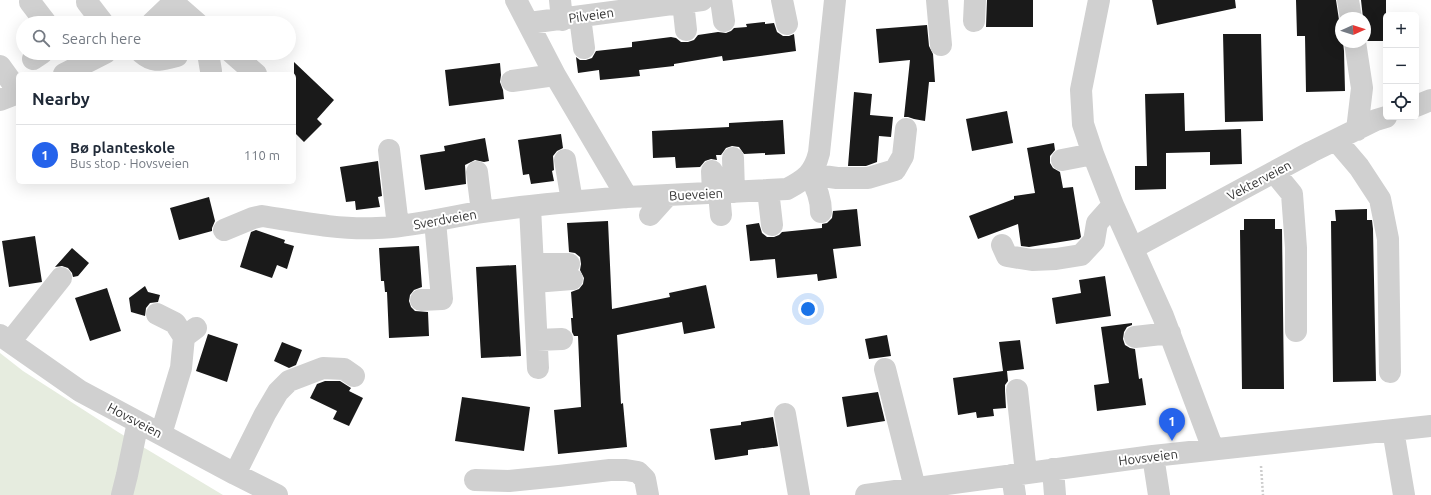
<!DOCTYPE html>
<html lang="en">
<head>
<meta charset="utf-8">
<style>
	:root { --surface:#fff; --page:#f2f2f3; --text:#1f2937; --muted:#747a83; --line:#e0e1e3; --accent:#2563eb }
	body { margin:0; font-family:Ubuntu,sans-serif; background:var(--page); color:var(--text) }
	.controls { position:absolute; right:12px; top:12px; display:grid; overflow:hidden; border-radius:6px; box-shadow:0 4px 16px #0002 }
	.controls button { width:36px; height:36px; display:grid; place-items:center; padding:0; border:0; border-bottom:1px solid var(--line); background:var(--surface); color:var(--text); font:20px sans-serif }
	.compass { position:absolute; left:1335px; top:12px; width:36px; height:36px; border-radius:50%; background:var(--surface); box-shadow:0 4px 16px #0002; rotate:87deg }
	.you { position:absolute; left:808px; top:309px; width:14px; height:14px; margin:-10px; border:3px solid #fff; border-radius:50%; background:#1a73e8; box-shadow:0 0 0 6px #1a73e833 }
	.badge { display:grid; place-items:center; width:26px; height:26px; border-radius:50%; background:var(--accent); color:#fff; font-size:13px; font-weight:700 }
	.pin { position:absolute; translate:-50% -33px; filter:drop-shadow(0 1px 2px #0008) }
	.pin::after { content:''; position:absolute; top:21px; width:14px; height:12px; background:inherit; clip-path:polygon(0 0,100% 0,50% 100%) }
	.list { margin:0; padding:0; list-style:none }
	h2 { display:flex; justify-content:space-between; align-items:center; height:52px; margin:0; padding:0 16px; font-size:17px }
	h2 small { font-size:13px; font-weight:400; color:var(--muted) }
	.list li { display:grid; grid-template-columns:26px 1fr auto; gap:12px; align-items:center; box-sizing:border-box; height:60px; padding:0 16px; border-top:1px solid var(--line) }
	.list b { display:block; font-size:15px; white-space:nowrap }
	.list p { margin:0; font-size:13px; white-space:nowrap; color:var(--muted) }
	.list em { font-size:13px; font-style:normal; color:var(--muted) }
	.icon { flex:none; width:22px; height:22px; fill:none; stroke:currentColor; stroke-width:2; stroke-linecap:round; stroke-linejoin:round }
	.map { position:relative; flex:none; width:1431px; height:495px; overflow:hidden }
	.search { position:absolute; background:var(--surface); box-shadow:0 4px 16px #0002; left:16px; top:16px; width:280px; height:44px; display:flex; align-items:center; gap:10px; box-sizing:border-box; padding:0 14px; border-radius:22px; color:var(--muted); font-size:15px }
	.panel { position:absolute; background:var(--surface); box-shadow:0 4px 16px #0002; left:16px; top:72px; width:280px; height:112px; border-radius:6px }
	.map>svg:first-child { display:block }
	.green { fill:#e6ecdf }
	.building { fill:#1a1a1a }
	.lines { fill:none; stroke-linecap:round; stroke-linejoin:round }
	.path { stroke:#cdcdcd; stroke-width:2.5; stroke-dasharray:2 2; stroke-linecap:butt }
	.minor { stroke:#d0d0d0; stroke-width:22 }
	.labels { text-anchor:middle; stroke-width:4; stroke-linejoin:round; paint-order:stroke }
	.street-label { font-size:13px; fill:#333; stroke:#fff }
</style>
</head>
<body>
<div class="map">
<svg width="1431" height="495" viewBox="0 0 1431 495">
	<rect width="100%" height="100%" fill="#fff"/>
	<path class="green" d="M 0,353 L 23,371 L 118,432 L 223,495 L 0,495 Z"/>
	<path class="building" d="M 987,0 L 1033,0 L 1033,27 L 986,27 Z
		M 1152,0 L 1235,0 L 1236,8 L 1157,25 Z
		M 1296,0 L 1336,0 L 1339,20 L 1341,25 L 1341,42 L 1343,42 L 1344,51 L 1345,91 L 1306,92 L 1305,36 L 1297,36 Z
		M 1361,0 L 1386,0 L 1386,41 L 1367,41 L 1365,35 L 1365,18 L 1363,18 Z
		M 765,22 L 765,24 L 774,23 L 777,32 L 783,36 L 789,36 L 794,34 L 796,51 L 723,61 L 722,56 L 674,64 L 674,66 L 639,70 L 640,76 L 600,80 L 599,70 L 578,73 L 576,57 L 580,60 L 586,60 L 592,58 L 596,51 L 632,47 L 632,42 L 671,37 L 676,38 L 681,42 L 688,42 L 694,40 L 698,35 L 718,32 L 726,33 L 731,31 L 734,28 L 747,27 L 746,24 Z
		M 927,25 L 929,46 L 933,54 L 935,82 L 929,82 L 925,121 L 914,119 L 908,117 L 904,117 L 910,60 L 879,63 L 876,29 Z
		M 1223,34 L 1261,34 L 1263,121 L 1225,122 Z
		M 294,62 L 334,100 L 317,119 L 322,124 L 304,142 L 294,132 Z
		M 500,63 L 501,75 L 500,82 L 503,90 L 504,99 L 449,106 L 445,70 Z
		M 854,92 L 872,94 L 870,115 L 893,117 L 891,137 L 879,136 L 877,162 L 866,166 L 848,166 Z
		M 1184,93 L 1185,131 L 1241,129 L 1242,164 L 1210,165 L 1210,152 L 1166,153 L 1166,189 L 1135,190 L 1135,166 L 1147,166 L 1145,94 Z
		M 1007,111 L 1013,143 L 972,151 L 966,119 Z
		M 783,120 L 785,154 L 765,155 L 765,153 L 744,154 L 739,147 L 732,146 L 726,148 L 721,155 L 716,155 L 717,160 L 711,159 L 705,161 L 700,167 L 676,168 L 675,157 L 653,158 L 652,131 L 729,127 L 729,123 Z
		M 561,134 L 563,148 L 557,151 L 553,156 L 554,170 L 552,171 L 554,181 L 531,184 L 529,174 L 523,175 L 518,140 Z
		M 485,138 L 489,161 L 484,162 L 475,160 L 465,165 L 466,184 L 425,190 L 420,155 L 445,151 L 444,146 Z
		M 1054,143 L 1055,150 L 1050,156 L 1050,163 L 1053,168 L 1060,172 L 1063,188 L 1073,187 L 1081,237 L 1079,239 L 1029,247 L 1021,246 L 1018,224 L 978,239 L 969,216 L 1014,199 L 1014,196 L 1035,193 L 1027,148 Z
		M 378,161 L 382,196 L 378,197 L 380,207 L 356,210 L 355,201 L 346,202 L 340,167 Z
		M 209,197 L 215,221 L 212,228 L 212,231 L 179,240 L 170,208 Z
		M 857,209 L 861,246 L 833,249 L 837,278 L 818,281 L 817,274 L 777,278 L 775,259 L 750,261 L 746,225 L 759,223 L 762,233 L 767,237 L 774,237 L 779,235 L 782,232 L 822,228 L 822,224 L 827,223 L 832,218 L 833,211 Z
		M 1367,209 L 1367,220 L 1372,220 L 1373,229 L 1376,381 L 1333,382 L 1331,221 L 1336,221 L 1335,210 Z
		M 1244,219 L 1275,219 L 1275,229 L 1282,229 L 1284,389 L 1242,389 L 1240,230 L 1244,230 Z
		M 608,221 L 612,309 L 670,297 L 669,293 L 706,285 L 715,328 L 684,334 L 682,322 L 617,335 L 621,404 L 623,403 L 627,447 L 558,454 L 554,410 L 581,407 L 578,336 L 574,336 L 572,332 L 571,318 L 573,318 L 571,292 L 579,289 L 583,284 L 584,278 L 580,270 L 581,264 L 580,257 L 575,253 L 569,252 L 567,223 Z
		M 256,230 L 285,240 L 284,243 L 294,246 L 287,269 L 277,265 L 272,278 L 240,267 L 251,232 Z
		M 35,236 L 42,282 L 9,287 L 2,241 Z
		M 419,246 L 422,287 L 414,290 L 410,295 L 409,301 L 411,307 L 415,311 L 428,312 L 429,336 L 389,338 L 387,292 L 385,292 L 384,281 L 381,281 L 379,248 Z
		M 72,248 L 89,263 L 78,276 L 73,277 L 72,273 L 68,268 L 62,266 L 55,267 Z
		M 516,265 L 521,356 L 481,358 L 476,267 Z
		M 1105,276 L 1111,316 L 1056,324 L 1052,298 L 1081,293 L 1079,280 Z
		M 145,286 L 148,292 L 160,295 L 158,302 L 150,303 L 146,308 L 145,316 L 131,312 L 129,298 Z
		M 107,288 L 121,331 L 90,341 L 75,298 Z
		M 1132,323 L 1132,325 L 1127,327 L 1124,332 L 1123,339 L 1125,345 L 1130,348 L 1135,349 L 1139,379 L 1142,378 L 1146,405 L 1097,411 L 1094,385 L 1109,383 L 1101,327 Z
		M 208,334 L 238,344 L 227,382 L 196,371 Z
		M 887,335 L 891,356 L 869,359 L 865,339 Z
		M 1020,340 L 1024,369 L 1007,371 L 1008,381 L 1005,385 L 1005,391 L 1006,408 L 993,409 L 994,416 L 977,418 L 976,412 L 958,415 L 953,378 L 1003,371 L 999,342 Z
		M 282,342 L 302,350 L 296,365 L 289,368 L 274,361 Z
		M 325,381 L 340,381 L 351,388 L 349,391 L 363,398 L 349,426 L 333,419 L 337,411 L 310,398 L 317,384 Z
		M 878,392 L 885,421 L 847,427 L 842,397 Z
		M 462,397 L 530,407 L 524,451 L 455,441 Z
		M 773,417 L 778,446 L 748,450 L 748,455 L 715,460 L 710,429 L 741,425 L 741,422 Z"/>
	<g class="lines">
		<path class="path" d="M 1261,466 L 1263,495"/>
		<path class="minor" d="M 516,0 L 555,75 L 627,197 L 787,189 C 806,179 814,173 819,153 L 835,0
			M 560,0 L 562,20
			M 721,0 L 724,21
			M 782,0 L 787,24
			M 937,0 L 941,45
			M 1099,0 L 1081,90 L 1083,124 L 1093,154 L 1113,205 L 1163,316 L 1213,449
			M 1348,0 L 1351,18
			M 30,2 L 46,23
			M 87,2 L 103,23
			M 683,2 L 686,30
			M 174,3 L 197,23
			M 580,17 L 584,48
			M 974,21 L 975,0
			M 152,23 L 176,0
			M 529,23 L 702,0
			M 1355,42 L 1362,88 L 1357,130
			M 142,53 C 155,64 162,59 177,56
			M 208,53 L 211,71
			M 232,53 L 256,74
			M 33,59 L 42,53
			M 0,66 L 18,91
			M 64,74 L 105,53
			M 512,81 L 555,75
			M 0,100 L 18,93
			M 1416,106 L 1431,100
			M 1336,140 L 1359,167 L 1380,199 L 1388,239 L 1390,372
			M 389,150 L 398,226
			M 733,158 L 734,192
			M 565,160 L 572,201
			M 1062,160 L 1093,154
			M 712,171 L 713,193
			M 477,172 L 482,212
			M 1274,172 L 1292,194 L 1296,248 L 1296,331
			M 768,190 L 772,225
			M 719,193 L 721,215
			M 530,207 L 538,368
			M 821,212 C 821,198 816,186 809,174 L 837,178 L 868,178 L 895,170 L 903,156 L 906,129
			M 650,215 L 668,195
			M 224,230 L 253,218 L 262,216 C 300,222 339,230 377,228 C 412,227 447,217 482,212 C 530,205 579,201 627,197
			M 1002,245 L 1007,256 L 1032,260 L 1056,259 L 1081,255 L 1094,241 L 1097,223 L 1113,205
			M 1133,248 L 1311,152 L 1376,120 L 1386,117
			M 533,264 L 569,264
			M 534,282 L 572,279
			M 421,300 L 442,299 L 435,221
			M 157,314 L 175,323 L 184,337
			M 0,335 L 80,391 L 235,474 L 277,495
			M 1135,337 L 1170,333
			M 537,340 L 562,339
			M 10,342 L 61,278
			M 885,369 L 915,488
			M 1017,390 L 1026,473
			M 785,414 L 799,495
			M 1393,430 L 1404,495
			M 161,434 L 181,368 L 184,337 L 196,328
			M 1153,456 L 1159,495
			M 1053,469 L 1055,495
			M 235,474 L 265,414 L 278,392 L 289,381 L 323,368 L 344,369 L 354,376
			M 1012,475 L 1015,495
			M 475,480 L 509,481 L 559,476 L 610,470 L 626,470 L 638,472 L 645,479 L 648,495
			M 122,495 L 127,475 L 138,422
			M 866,495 L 1153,456 L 1431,426"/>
	</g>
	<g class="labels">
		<g class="street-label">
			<text transform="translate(591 15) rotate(-8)" y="5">Pilveien</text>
			<text transform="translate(1259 180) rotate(-28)" y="5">Vekterveien</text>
			<text transform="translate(696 194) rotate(-3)" y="5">Bueveien</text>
			<text transform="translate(445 219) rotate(-10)" y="5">Sverdveien</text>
			<text transform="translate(135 420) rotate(28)" y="5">Hovsveien</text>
			<text transform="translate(1148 457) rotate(-7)" y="5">Hovsveien</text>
		</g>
	</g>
</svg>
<div class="controls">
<button>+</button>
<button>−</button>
<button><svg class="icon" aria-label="locate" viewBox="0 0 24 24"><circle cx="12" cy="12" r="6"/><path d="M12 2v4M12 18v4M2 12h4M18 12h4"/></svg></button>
</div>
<svg class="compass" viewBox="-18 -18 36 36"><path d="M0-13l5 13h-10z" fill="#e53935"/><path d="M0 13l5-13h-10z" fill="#747a83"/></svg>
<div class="you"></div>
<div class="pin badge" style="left:1172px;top:441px">1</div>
<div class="search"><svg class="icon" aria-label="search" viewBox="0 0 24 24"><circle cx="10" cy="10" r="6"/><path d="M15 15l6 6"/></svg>Search here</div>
<section class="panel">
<h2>Nearby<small></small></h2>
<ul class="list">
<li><span class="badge">1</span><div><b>Bø planteskole</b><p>Bus stop · Hovsveien</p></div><em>110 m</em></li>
</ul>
</section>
</div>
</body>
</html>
